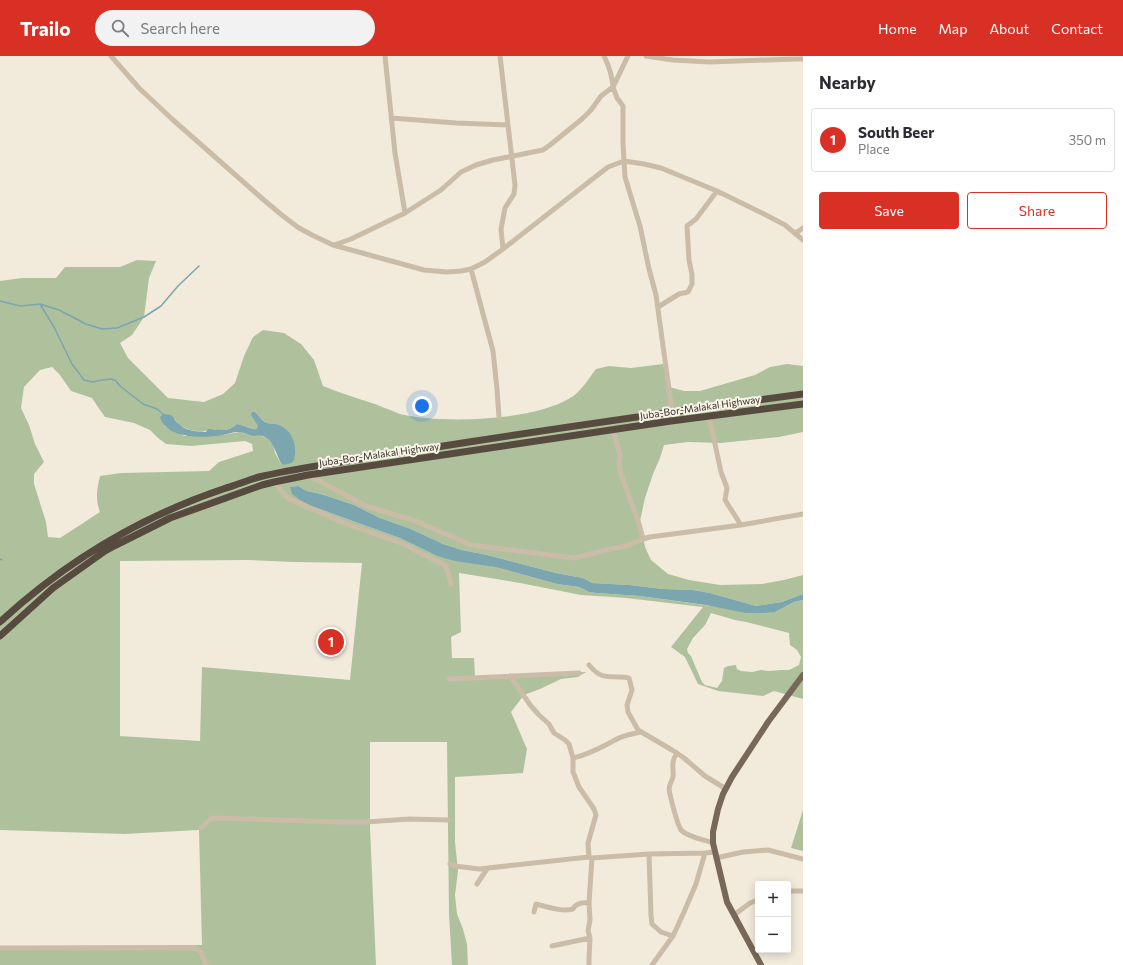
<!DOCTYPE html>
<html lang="en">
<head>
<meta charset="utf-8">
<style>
	:root { --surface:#fff; --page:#f2f2f3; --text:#2b2b33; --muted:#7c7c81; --line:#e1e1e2; --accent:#d93025 }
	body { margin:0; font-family:Commissioner,sans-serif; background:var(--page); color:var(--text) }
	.controls { position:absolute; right:12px; bottom:12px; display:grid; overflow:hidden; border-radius:4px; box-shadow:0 2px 10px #0003 }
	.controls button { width:36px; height:36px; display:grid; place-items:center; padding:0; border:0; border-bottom:1px solid var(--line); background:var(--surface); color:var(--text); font:20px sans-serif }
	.you { position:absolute; left:422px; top:350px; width:14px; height:14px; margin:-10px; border:3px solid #fff; border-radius:50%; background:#1a73e8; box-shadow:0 0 0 6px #1a73e833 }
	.badge { display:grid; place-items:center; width:26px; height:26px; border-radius:50%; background:var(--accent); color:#fff; font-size:13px; font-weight:700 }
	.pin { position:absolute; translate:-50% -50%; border:2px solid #fff; box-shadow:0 1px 4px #0006 }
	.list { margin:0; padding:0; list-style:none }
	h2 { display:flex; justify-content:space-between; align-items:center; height:52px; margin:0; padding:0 16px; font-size:17px }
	h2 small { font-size:13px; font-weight:400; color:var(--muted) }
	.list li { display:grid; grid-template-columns:26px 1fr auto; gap:12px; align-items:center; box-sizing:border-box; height:64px; margin:0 8px 8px; padding:0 8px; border:1px solid var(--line); border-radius:4px }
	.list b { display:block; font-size:15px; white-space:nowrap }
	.list p { margin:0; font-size:13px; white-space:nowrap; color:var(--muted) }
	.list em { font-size:13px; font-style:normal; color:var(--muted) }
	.actions { display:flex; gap:8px; padding:12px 16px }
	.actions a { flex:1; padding:9px 0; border:1px solid var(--accent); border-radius:4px; text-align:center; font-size:14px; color:var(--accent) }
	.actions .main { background:var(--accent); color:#fff }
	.icon { flex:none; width:22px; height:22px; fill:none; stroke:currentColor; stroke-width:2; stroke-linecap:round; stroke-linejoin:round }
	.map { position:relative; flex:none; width:803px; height:909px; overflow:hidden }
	header { display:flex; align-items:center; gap:24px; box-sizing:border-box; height:56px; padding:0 20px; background:var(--accent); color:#fff }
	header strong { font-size:19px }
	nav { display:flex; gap:22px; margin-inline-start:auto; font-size:14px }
	.search { width:280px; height:36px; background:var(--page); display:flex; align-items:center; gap:10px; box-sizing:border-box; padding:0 14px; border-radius:22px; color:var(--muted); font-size:15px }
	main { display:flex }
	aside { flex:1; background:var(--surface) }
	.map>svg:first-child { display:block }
	.green { fill:#afc19c; fill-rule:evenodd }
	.water { fill:#7ba5af }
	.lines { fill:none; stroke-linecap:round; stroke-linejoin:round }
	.stream { stroke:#7ba5af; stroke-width:1.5 }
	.minor { stroke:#cabca7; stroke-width:5 }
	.major { stroke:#786859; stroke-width:6 }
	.highway { stroke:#574a3f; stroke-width:7 }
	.labels { text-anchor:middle; stroke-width:4; stroke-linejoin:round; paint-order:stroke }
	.street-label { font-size:10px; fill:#372f28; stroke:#f9f4e8 }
</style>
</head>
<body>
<header>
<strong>Trailo</strong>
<div class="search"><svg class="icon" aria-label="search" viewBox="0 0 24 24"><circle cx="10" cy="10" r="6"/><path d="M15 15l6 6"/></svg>Search here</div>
<nav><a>Home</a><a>Map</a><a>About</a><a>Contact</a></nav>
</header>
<main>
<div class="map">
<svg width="803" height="909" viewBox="0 0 803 909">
	<rect width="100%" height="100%" fill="#f2ebdc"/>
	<path class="green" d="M 137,204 L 156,205 L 149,222 L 144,261 L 132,279 L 120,287 L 128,302 L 168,342 L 204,346 L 223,338 L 235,327 L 244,300 L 253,281 L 263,274 L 284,277 L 301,288 L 314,304 L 323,330 C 340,337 357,342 375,348 C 383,351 392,355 400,358 C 442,368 533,365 570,342 C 581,336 589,322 596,313 L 609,310 L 631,312 L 663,308 L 669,331 L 684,335 L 700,335 L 755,319 L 770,311 L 787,308 L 803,310 L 803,376 L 779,381 L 721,387 L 688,386 L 664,389 L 660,402 L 653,418 L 645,442 L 640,465 L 645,491 L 651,504 L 668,518 L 689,524 L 720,529 L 762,528 L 784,524 L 803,519 L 803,538 L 782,546 L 756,550 L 710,537 L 693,534 L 663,533 L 629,529 L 592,527 L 583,522 L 556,517 L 487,499 L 462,494 L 443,488 L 411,473 L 380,462 L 354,449 L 321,438 L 307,435 L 298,430 L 291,431 L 314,451 L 400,482 L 437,500 L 495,511 L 557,528 L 579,531 L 589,536 L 596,537 L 640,540 L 726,552 L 775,556 L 794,546 L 803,544 L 803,643 L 774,635 L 763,640 L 718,635 L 698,628 L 685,601 L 671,591 L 703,551 L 626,542 L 581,539 L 520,527 L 459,517 L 461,576 L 451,581 L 452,602 L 474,602 L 475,621 L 586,616 L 578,621 L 561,623 L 540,633 L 524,639 L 511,656 L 527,693 L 523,717 L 455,721 L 455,786 L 458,815 L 455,839 L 457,858 L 463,873 L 467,888 L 468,909 L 452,909 L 449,858 L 447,686 L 370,686 L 370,772 L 376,909 L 0,909 L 0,890 L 202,889 L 199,774 L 124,778 L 0,774 L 0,225 L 22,222 L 56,222 L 65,211 L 120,211 ZM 52,311 L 60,319 L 71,335 L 92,342 L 98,351 L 105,361 L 134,367 L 150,374 L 158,382 L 166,388 L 191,390 L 245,385 L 252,388 L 253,395 L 219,406 L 209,415 L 121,417 L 100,420 C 97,433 95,443 100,456 L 60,482 L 48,481 L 46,466 L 34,428 L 34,418 L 44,406 L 35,388 L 29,369 L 21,352 L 24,331 L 40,314 ZM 255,356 L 260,362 L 268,368 L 280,406 L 275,397 L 273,388 L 267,382 L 261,380 L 254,380 L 240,376 L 223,379 L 208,380 L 184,380 L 164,370 L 175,363 L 179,369 L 190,374 L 201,376 L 215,373 L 219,375 L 233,372 L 237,368 C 244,369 251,374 258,373 C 259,368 256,366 253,362 ZM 248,504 L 293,506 L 362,507 L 350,624 L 202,611 L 200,685 L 120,680 L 120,505 ZM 711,557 L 735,564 L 746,566 L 789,577 L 790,589 L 797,594 L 801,601 L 799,609 L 789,614 L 781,614 L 769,615 L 761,614 L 752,616 L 741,615 L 737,613 L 736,609 L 728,610 L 724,612 L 722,625 L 717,632 L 705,629 L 702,626 L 691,600 L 688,597 L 687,593 L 693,582 L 705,569 Z
		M 803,754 L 803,795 L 791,792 Z"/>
	<path class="water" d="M 252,356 L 255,356 C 259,360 262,365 267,367 C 271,369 275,367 279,369 C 291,374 296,386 295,398 C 294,408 292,407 283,409 C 276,401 275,386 265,381 C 261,379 258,380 253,380 C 248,379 244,376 238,376 C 233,376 228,378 223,379 C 204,382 167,384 160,361 L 163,358 L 171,359 C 174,362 177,367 180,369 C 187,375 197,376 206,376 L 208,373 C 219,373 228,377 237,368 C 244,369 251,374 257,373 L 258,370 L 251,359 Z
		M 298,430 L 307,435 L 321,438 L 354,449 L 380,462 L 411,473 L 443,488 L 462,494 L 487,499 L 556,517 L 583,522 L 592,527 L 629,529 L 663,533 L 693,534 L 710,537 L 756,550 L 782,546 L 803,538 L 803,544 L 794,546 L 775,556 L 763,557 L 746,557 L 706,549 L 640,540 L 596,537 L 589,536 L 579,531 L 557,528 L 495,511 L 455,505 L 437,500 L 400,482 L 314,451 L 300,444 L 292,438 L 290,431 Z"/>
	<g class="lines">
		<path class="stream" d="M 0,245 L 20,250 L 40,248 L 54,271 L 72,308 L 84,324 L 93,326 L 102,324 L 112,323 L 116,325 L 120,330 L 143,348 L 157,353 L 164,359
			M 40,248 L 59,254 L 86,268 L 102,273 L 117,272 L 144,261 L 161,250 L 178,230 L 199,210
			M 0,503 L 2,504"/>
		<path class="minor" d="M 111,0 L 139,32 L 172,63 L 265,145 L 283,160 L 299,172 L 312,179 L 333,189 L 424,214 L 447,216 L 461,215 L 471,213 L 485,206 L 503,193 L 608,111 L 624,105 L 644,108 L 661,112 L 717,135 L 766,159 L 785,169 L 803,184
			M 385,0 L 395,97 L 405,157
			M 500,0 L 515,129 L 514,138 L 505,152 L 501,173 L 503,193
			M 628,0 L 613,31 L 617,42 L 623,50 L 623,88 L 625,121 L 640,170 L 649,213 L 656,239 L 672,355
			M 646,0 L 673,4 L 709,6 L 795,3 L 803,3
			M 391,62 L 456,67 L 508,69
			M 794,176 L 796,177 L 803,172
			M 334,189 L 351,183 L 405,157 L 441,134 L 461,116 L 476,109 L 493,104 L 543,94 L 550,89 L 582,63 L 591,54 L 601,40 L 613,31 C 612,19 609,10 604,0
			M 471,213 L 493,295 L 497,333 L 499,361
			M 658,251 L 679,238 L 688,236 L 692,228 L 692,219 L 689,204 L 687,170 L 696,163 L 717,135 L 720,137
			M 709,360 L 721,416 L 727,432 L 725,444 L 741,469 L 803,458
			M 613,374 L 620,399 L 619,408 L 621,418 L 639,468 L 643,483 L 650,481 L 741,469
			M 308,419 L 366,450 L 413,464 L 471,489 L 575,502 L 606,494 L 626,490 L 643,483
			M 274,426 L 283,437 L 288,442 L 298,447 L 347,468 L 401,487 L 446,510 L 451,528
			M 589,609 C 599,621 604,621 620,621 C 623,621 626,621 629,622 L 632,634 L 627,649 L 628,656 L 638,674 L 672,694 L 684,702 L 705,720 L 726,733
			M 510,620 L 531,650 L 539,659 L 549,668 L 554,677 L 565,684 L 569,688 L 573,702 L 573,716 L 579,731 L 594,753 L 596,759 L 588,787 L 589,801
			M 449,623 L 579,617
			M 677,697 C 670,708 674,710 673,721 C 672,725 669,729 669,733 C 670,740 677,768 681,774 C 687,781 705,784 713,787
			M 573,702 C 591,698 603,690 619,682 C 626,679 633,678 640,676
			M 201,772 L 212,762 L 341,766 L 366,766 L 409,763 L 449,764
			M 649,798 L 651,859 L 652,868 L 661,876 L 673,880
			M 716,802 L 743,796 L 768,794 L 803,803
			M 450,808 L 455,810 L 479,813 L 589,801 L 592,802 L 649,798 L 705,797 L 715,796
			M 477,828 L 487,813
			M 788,835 L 803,835
			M 534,856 L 536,848 C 548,851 561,856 573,853 C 576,847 582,846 589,847
			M 734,859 L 750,847 L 758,844
			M 552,890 L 590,882
			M 0,892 L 195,892 L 201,896 L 206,909
			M 589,909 L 589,902 L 590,882 L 588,875 L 590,864 L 589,847 L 592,802
			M 652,909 L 673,880 L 684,856 L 696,828 L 705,797"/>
		<path class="major" d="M 761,909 L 727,846 L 713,787 L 713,776 L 718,753 L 723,738 L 732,721 L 768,666 L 803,619"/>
		<path class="highway" d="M 0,566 C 65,506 142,460 226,432 C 237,429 248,424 259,421 C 287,414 317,410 347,405 C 388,399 428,392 469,386 C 580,369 691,353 803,338
			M 0,580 L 53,532 L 105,495 L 116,489 L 170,462 L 262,429 L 274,426 L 308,419 L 671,365 L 803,348"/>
	</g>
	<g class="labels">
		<g class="street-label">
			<text transform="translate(700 351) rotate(-8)" y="4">Juba-Bor-Malakal Highway</text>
			<text transform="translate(379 398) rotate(-8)" y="4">Juba-Bor-Malakal Highway</text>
		</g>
	</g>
</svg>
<div class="controls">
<button>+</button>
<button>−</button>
</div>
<div class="you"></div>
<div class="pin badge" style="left:331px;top:586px">1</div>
</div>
<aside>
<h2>Nearby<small></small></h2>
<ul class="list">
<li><span class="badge">1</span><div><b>South Beer</b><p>Place</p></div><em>350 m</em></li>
</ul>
<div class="actions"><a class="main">Save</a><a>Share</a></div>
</aside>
</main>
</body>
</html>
